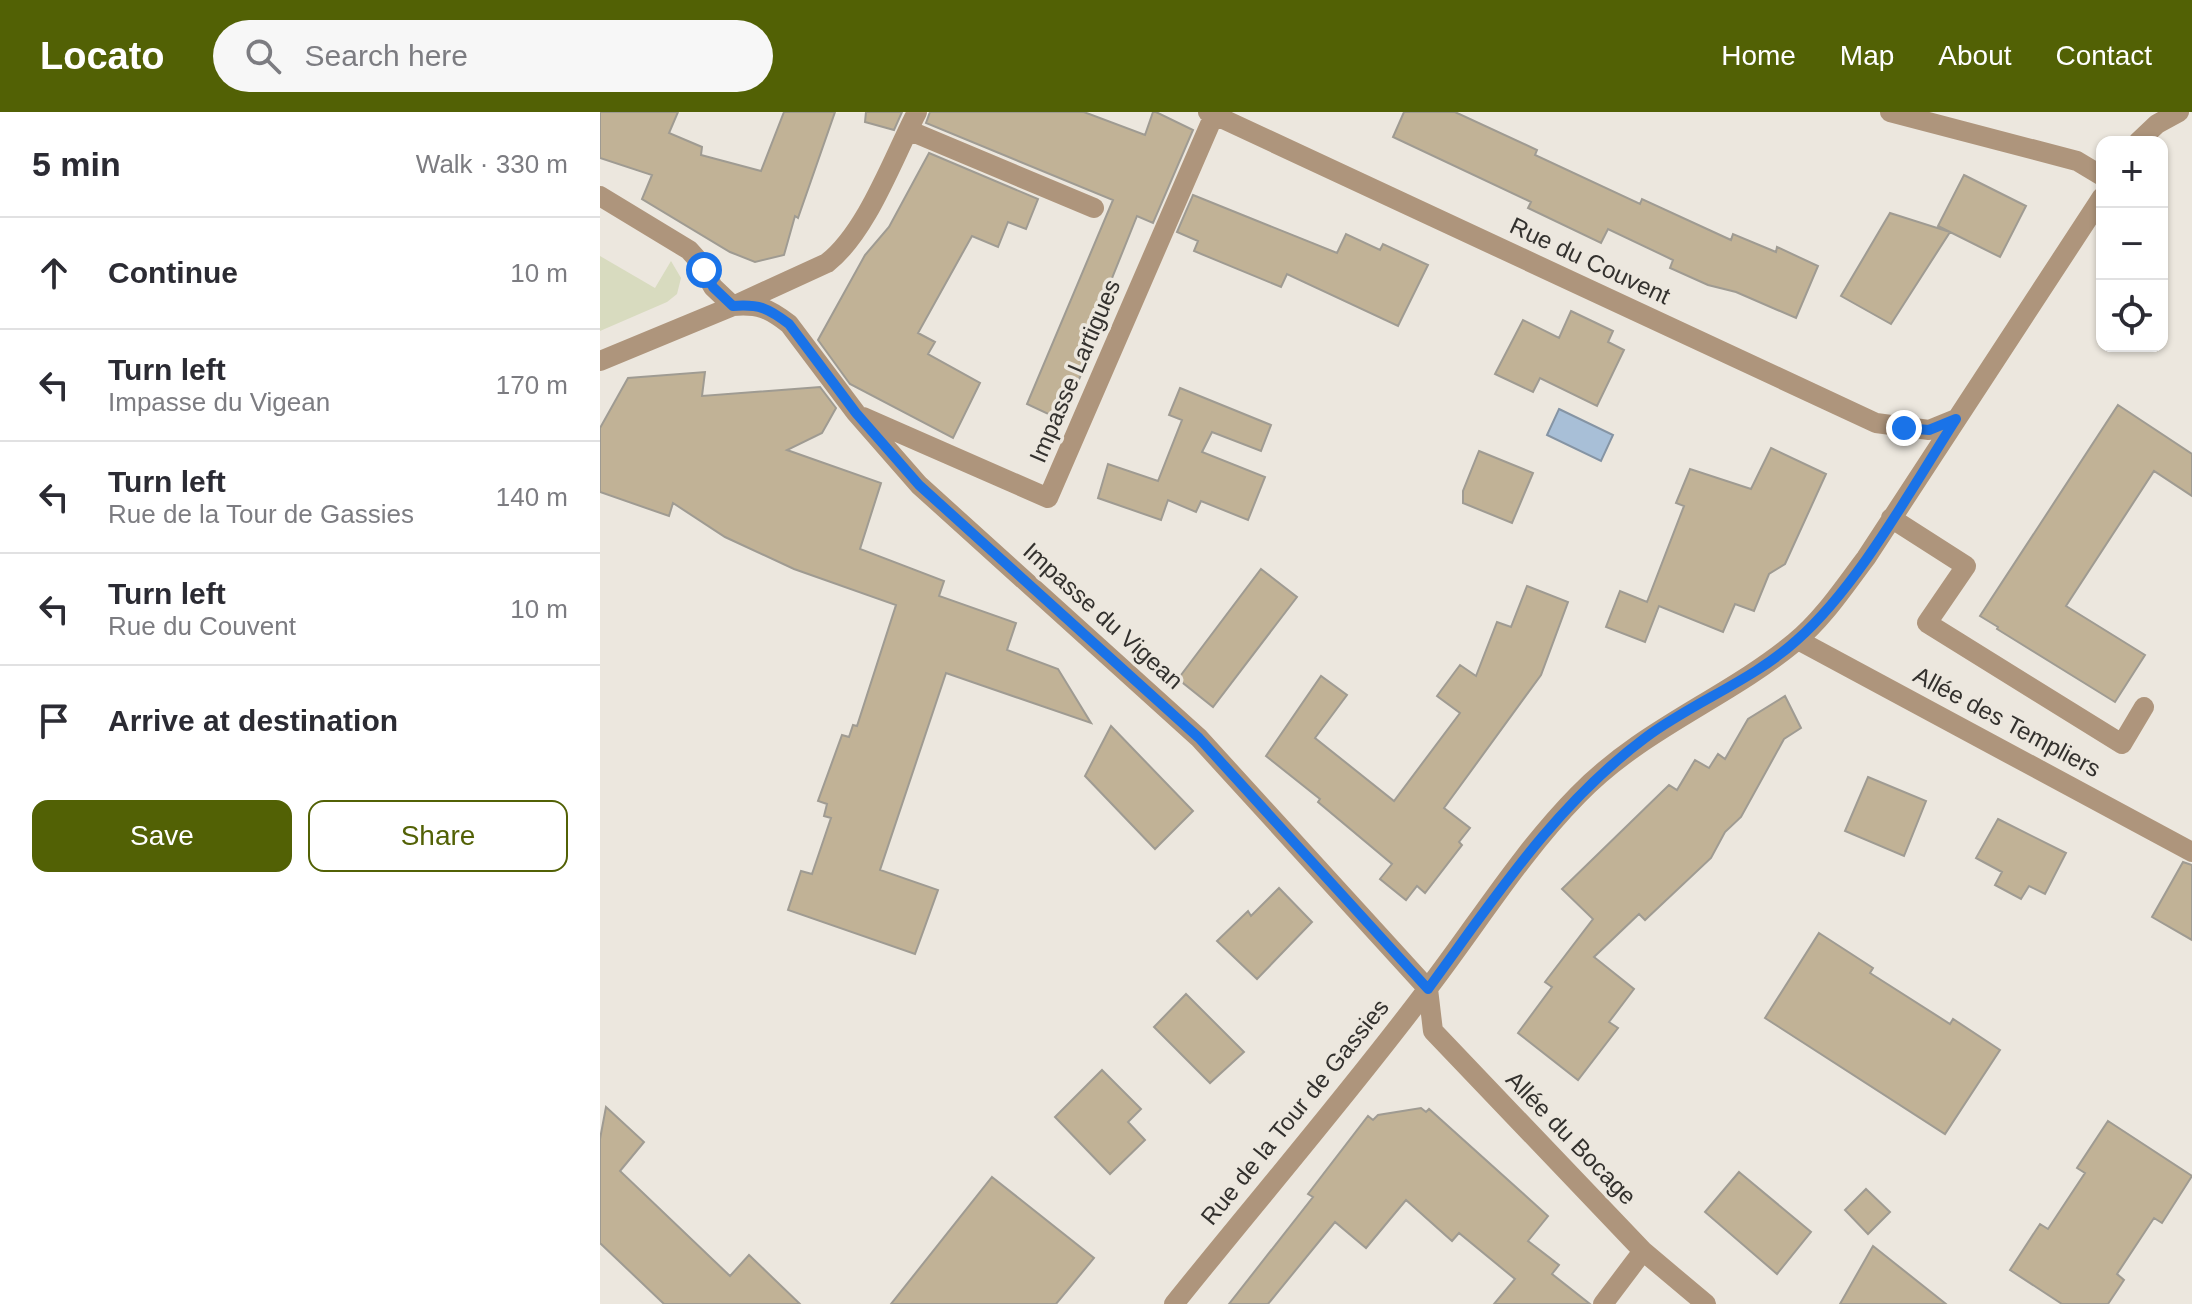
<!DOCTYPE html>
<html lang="en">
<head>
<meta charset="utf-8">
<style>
	:root { --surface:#fff; --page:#f7f7f7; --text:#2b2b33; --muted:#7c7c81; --line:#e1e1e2; --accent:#526105 }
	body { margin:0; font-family:Arial,sans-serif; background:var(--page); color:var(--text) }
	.controls { position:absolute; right:24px; top:24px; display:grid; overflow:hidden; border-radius:16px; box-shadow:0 2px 6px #0004 }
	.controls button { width:72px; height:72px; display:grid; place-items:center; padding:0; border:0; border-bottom:2px solid var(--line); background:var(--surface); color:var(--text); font:40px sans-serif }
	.stop { position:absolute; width:24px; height:24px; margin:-18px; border:6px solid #1a73e8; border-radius:50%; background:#fff }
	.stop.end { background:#1a73e8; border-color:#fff; box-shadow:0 2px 8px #0008 }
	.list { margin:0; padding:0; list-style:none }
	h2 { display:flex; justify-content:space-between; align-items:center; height:104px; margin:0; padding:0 32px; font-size:34px }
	h2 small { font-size:26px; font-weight:400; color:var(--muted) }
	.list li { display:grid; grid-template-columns:52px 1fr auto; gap:24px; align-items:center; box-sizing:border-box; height:112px; padding:0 32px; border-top:2px solid var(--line) }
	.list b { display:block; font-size:30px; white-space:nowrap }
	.list p { margin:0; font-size:26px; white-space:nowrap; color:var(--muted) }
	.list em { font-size:26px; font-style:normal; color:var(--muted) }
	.actions { display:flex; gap:16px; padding:24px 32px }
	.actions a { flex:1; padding:18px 0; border:2px solid var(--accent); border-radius:16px; text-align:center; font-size:28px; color:var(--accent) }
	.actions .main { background:var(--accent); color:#fff }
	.icon { flex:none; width:44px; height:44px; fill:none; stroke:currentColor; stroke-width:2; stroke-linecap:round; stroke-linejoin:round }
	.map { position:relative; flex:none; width:1592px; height:1192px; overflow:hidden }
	header { display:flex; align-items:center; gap:48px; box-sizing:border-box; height:112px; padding:0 40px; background:var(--accent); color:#fff }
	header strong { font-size:38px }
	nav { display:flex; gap:44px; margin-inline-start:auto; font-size:28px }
	.search { width:560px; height:72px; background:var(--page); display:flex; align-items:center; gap:20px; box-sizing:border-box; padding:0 28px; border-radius:44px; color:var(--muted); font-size:30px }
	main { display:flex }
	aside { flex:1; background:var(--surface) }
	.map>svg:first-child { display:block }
	.green { fill:#d8dbbf }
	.water { fill:#a8bfd7; stroke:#8594a4; stroke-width:2 }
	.building { fill:#c1b296; stroke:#9f9b92; stroke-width:2 }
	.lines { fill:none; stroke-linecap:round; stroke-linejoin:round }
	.minor { stroke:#ae957c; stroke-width:20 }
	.route { stroke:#1a73e8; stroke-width:10 }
	.labels { text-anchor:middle; stroke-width:7; stroke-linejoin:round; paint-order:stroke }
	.street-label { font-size:24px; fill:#33312e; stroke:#ece7de }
</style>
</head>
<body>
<header>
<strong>Locato</strong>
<div class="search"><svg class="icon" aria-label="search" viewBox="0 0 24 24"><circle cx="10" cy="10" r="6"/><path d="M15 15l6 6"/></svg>Search here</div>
<nav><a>Home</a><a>Map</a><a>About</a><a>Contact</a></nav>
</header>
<main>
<aside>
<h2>5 min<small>Walk · 330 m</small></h2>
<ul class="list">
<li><svg class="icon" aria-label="ahead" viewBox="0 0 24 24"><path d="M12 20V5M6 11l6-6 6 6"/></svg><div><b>Continue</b></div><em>10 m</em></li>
<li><svg class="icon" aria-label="left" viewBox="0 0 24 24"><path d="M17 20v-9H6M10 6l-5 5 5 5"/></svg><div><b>Turn left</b><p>Impasse du Vigean</p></div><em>170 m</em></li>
<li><svg class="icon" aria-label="left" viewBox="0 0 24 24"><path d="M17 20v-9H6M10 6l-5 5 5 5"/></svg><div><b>Turn left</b><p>Rue de la Tour de Gassies</p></div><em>140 m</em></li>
<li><svg class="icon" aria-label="left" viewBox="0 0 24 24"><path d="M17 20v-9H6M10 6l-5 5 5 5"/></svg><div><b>Turn left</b><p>Rue du Couvent</p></div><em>10 m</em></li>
<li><svg class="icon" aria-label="arrive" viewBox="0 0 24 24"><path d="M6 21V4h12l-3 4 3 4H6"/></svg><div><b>Arrive at destination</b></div></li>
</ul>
<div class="actions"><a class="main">Save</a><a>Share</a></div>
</aside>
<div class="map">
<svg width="1592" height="1192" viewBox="0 0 1592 1192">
	<rect width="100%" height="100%" fill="#ece7de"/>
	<path class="green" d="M 0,144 L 55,176 L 71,149 L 81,166 L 77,182 L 67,190 L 0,219 Z"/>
	<path class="water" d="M 959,297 L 1013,323 L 1001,349 L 947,323 Z"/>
	<path class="building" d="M 0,0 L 78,0 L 69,21 L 102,35 L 101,43 L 161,59 L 184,0 L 235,0 L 198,106 L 195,104 L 184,143 L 155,150 L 130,140 L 42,87 L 52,63 L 0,46 Z
		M 266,0 L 302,0 L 294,18 L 265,10 Z
		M 330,0 L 484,0 L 545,23 L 553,0 L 556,0 L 593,18 L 553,111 L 537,104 L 500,196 L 504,198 L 484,246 L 488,247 L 461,308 L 427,292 L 513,88 L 326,11 Z
		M 804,0 L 855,0 L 937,38 L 935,43 L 1040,92 L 1042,87 L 1131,128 L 1133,122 L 1176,140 L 1177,135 L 1218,154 L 1196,206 L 1136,180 L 1108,173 L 1070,156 L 1073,148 L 1008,117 L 1001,131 L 928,96 L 931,90 L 793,25 Z
		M 329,41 L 438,87 L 426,117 L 408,110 L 398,135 L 372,124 L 318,221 L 335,230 L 328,242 L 380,271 L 353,326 L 250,272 L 218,228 L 265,143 L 289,115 Z
		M 1364,63 L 1426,94 L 1400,145 L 1338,114 Z
		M 593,83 L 737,141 L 746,122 L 780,138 L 783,132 L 828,153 L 798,214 L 687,162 L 681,175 L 594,139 L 598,129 L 577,120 Z
		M 1290,101 L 1350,120 L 1291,212 L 1241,184 Z
		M 971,199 L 1013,219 L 1008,230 L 1024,238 L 997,294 L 940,266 L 933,280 L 895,262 L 923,208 L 959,226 Z
		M 105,260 L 102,284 L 220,275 L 236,296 L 222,321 L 187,338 L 281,371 L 260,437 L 344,469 L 339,484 L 416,511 L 407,538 L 458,557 L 491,611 L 346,561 L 280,758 L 338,778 L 315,842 L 188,798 L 201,759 L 212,762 L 231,706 L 224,704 L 227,692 L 218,689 L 242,623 L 249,625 L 253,613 L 257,614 L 296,493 L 194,457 L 125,425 L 73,391 L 69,404 L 0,380 L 0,316 L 28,266 Z
		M 580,276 L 671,313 L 661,339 L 612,320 L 602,340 L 665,365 L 648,408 L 601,389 L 596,400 L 568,388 L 561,408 L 498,386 L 508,352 L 558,369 L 582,308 L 569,303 Z
		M 1518,293 L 1592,342 L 1592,384 L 1554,359 L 1466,494 L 1545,543 L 1515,590 L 1397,517 L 1398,515 L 1380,504 Z
		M 1171,336 L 1226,362 L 1185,452 L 1169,462 L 1154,499 L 1135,492 L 1123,520 L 1059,494 L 1045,530 L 1006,515 L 1020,479 L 1047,490 L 1084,394 L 1076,391 L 1090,357 L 1151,377 Z
		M 879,339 L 933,361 L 912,411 L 863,391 L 863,379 Z
		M 661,457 L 697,485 L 613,595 L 578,567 Z
		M 927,474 L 968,490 L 941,563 L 844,696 L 870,716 L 859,730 L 862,733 L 825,781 L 817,774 L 806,788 L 780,767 L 792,752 L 718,690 L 720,687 L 666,644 L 721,564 L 747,583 L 715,626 L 794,689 L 860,601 L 837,584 L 860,553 L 876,564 L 897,510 L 911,515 Z
		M 1185,584 L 1201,616 L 1184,627 L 1141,705 L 1125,720 L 1111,746 L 1045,808 L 1039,802 L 994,845 L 1034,877 L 1009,910 L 1018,916 L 978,968 L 918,921 L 952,875 L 945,870 L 993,807 L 962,777 L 1069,673 L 1077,678 L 1095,648 L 1109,656 L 1118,642 L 1125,647 L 1148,607 Z
		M 511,614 L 593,699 L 555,737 L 485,664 Z
		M 1268,665 L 1326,689 L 1304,744 L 1245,719 Z
		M 1398,707 L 1466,741 L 1445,782 L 1429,774 L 1421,787 L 1395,773 L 1402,760 L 1376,746 Z
		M 1583,750 L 1592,753 L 1592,828 L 1552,805 Z
		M 679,776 L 712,810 L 657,867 L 617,829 L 648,799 L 651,804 Z
		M 1219,821 L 1273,856 L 1270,861 L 1350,912 L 1353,907 L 1400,938 L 1345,1022 L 1165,906 Z
		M 586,882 L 644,940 L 610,971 L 554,915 Z
		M 502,958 L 541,997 L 528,1010 L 545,1028 L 510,1062 L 455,1005 Z
		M 6,995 L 44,1030 L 20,1059 L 130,1164 L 149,1143 L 200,1192 L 64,1192 L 0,1131 L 0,1027 Z
		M 821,996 L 826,1000 L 829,997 L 948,1104 L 928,1129 L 959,1153 L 952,1162 L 990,1192 L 894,1192 L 915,1167 L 859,1121 L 852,1129 L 806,1088 L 766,1136 L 735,1110 L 668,1192 L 629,1192 L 713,1085 L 708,1082 L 768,1004 L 773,1008 L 778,1003 Z
		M 1508,1009 L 1592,1064 L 1562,1111 L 1554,1106 L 1517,1162 L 1524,1168 L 1508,1192 L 1462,1192 L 1410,1158 L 1440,1112 L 1448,1117 L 1485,1061 L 1477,1056 Z
		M 1139,1060 L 1211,1120 L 1177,1162 L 1105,1100 Z
		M 392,1065 L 494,1146 L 456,1192 L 291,1192 Z
		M 1266,1077 L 1290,1100 L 1268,1122 L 1245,1098 Z
		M 1273,1134 L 1346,1192 L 1240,1192 Z"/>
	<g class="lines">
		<path class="minor" d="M 608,0 L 1276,311 L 1329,318 L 1356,307
			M 1290,0 L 1477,49 L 1502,64
			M 308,18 L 494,96
			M 1538,30 L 1557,12 L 1579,0
			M 0,84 L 89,138 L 98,148 L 113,175 L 133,194
			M 133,194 C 159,192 168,196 189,212 L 256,301 L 319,373 L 599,626 L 828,877
			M 0,249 L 133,194 L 227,151 C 267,120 293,46 317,0
			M 263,305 L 448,386 L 614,3
			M 1291,406 L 1366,454 L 1327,511 L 1522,632 L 1544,595
			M 1198,528 L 1592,740
			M 828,877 L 833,919 L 1043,1139 L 1106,1192
			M 574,1192 C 659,1086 748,983 829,875 C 878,811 921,741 978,683 C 1043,616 1126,587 1195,530 C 1223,507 1244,475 1266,446 L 1502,85
			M 1003,1192 L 1043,1139"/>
	</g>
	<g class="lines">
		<path class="route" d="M 104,158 L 113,175 L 133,194 C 159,192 168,196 189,212 L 256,301 L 319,373 L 599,626 L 828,877 C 894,787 954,694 1045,626 C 1093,590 1152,569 1197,528 C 1259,473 1311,377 1356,307 L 1329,318 L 1304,316"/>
	</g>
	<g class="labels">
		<g class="street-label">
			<text transform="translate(990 149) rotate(25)" y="8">Rue du Couvent</text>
			<text transform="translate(475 259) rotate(-67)" y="8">Impasse Lartigues</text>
			<text transform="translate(503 504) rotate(42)" y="8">Impasse du Vigean</text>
			<text transform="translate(1407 610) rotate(28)" y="8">Allée des Templiers</text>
			<text transform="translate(695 1000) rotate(-51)" y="8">Rue de la Tour de Gassies</text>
			<text transform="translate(971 1026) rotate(46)" y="8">Allée du Bocage</text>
		</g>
	</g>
</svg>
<div class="controls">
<button>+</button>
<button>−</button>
<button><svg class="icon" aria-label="locate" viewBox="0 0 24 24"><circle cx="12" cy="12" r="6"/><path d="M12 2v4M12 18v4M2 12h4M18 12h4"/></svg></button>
</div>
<div class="stop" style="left:104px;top:158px"></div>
<div class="stop end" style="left:1304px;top:316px"></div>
</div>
</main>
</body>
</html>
